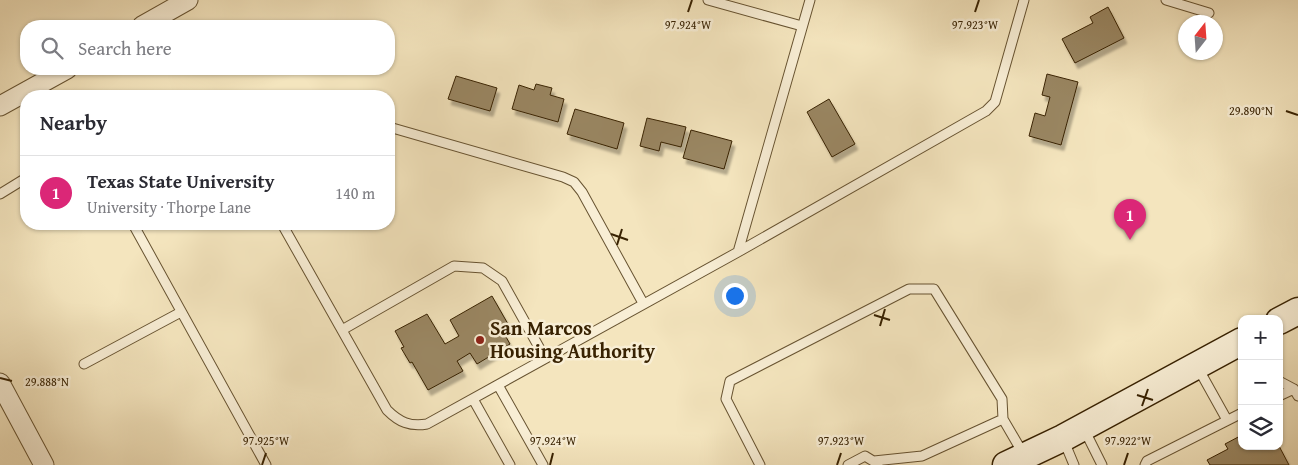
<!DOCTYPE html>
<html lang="en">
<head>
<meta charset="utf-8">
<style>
	:root { --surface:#fff; --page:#f2f2f3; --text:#2b2b33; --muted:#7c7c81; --line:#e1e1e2; --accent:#db2777 }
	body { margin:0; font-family:"Gentium Book Plus",serif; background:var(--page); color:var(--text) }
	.controls { position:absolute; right:15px; bottom:15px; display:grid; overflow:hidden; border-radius:10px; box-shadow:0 1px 4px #0004 }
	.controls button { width:45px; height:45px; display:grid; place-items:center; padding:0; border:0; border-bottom:1px solid var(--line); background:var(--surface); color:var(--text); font:25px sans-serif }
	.compass { position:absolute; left:1178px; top:15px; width:45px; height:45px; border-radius:50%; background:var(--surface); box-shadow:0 1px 4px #0004; rotate:17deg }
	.you { position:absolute; left:734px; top:295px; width:18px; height:18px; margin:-12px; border:4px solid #fff; border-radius:50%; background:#1a73e8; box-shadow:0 0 0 8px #1a73e833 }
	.badge { display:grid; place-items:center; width:32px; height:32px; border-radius:50%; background:var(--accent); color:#fff; font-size:16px; font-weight:700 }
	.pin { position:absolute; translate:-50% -41px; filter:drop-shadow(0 1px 2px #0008) }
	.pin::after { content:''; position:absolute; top:26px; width:18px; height:15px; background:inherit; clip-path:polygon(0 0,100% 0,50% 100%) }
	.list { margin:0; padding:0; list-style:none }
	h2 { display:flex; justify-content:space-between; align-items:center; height:65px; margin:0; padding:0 20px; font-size:21px }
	h2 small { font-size:16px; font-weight:400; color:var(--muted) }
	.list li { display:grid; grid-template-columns:32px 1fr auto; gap:15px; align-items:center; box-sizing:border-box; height:75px; padding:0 20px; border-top:1px solid var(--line) }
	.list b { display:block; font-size:19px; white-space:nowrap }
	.list p { margin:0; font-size:16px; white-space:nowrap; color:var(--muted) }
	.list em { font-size:16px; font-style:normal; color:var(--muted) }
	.icon { flex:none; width:28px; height:28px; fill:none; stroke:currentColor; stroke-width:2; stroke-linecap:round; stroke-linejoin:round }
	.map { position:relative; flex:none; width:1298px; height:465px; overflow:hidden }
	.search { position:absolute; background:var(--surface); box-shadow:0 1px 4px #0004; left:20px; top:20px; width:375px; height:55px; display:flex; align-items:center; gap:12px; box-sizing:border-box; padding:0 18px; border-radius:20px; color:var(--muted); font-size:19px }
	.panel { position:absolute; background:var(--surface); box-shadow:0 1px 4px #0004; left:20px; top:90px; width:375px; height:140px; border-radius:20px }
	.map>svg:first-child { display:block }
	.building { fill:#9a8764; stroke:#382202; filter:url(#shadow) }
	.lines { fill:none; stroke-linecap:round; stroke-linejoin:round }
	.lane-casing { stroke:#675331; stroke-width:11 }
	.street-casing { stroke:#675331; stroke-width:21 }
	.secondary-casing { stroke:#382202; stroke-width:29 }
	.lane { stroke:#f8eed5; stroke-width:9 }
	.street { stroke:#f8eed5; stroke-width:19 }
	.secondary { stroke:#f8eed5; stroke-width:26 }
	.ticks { fill:none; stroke:#382202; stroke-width:2 }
	.poi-dot { fill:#8f2418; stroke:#f8eed5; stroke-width:2 }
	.labels { text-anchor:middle; stroke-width:5; stroke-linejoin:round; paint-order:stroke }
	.poi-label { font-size:20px; font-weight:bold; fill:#382202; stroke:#f8eed5; text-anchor:start }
	.ticks-label { font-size:12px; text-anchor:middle; fill:#382202; stroke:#f8eed5; stroke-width:5; stroke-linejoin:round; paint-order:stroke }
</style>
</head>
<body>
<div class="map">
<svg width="1298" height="465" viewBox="0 0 1298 465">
	<defs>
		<filter id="shadow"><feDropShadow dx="3" dy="5.5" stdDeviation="1" flood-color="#0004"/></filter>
	</defs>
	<rect width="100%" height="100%" fill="#f4e5be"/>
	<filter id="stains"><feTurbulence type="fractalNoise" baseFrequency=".004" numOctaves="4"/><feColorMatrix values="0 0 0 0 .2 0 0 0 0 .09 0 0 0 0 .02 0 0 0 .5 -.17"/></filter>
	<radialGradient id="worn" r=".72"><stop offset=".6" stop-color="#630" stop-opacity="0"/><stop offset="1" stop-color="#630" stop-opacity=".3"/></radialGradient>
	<path class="building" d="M 1108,7 L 1124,38 L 1075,63 L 1062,39 L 1093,23 L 1090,17 Z
		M 1047,74 L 1078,82 L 1061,145 L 1029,136 L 1035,113 L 1045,116 L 1050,97 L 1042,95 Z
		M 456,76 L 497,88 L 490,111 L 448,99 Z
		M 536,84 L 552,88 L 550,95 L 564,99 L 558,122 L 512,109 L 519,85 L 534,90 Z
		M 829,99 L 855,144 L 832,157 L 807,112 Z
		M 575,109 L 624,123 L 617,149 L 567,134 Z
		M 647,118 L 686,127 L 681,147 L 661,142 L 659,151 L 640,146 Z
		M 691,130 L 732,141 L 724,169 L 683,158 Z
		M 492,296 L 508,324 L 501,328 L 510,344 L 477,364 L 470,353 L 457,361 L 463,371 L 428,390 L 412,362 L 410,363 L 401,348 L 404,347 L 395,331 L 427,314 L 445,344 L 459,336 L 450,320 Z
		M 1242,435 L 1242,446 L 1279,446 L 1289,465 L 1210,465 L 1207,460 L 1228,449 L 1225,444 Z"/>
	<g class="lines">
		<g class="lane-casing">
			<path id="lane" d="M 708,0 L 802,26
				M 1166,0 L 1209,13
				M 389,127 L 563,177 L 574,182 L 582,192 L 643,303
				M 0,194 L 26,178
				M 133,224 L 266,465
				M 282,224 L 387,410 C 399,422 410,427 427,424 L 738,252 L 986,111 L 995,102 L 1024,0
				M 738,252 L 810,0
				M 342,330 L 454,266 L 483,268 L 502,281 L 545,358
				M 84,364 L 181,312
				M 1198,368 L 1227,420
				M 1279,381 L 1294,389 L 1298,396
				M 498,385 L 543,465
				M 1279,396 L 1294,389
				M 473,399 L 510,465
				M 1084,429 L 1102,465
				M 1064,441 L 1074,465
				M 874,461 L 922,456 L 1003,419 L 1024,455
				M 760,465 L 726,399 L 730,381 L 909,289 L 934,289 L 1002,399 L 1003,419
				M 848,465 L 865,456 L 878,464
				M 1145,465 L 1147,461 L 1242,413"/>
		</g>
		<g class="street-casing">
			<path id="street" d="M 142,26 L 188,0
				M 0,106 L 67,69
				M 0,383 L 44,465"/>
		</g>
		<g class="secondary-casing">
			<path id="secondary" d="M 1279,321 L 1298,311
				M 1006,465 L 1063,438 L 1242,341"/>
		</g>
		<use href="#lane" class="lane"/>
		<use href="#street" class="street"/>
		<use href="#secondary" class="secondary"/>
	</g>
	<path class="ticks" d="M 688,12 L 692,0M 975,12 L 979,0M 1286,111 L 1298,115M 611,234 L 628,240M 617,245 L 622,229M 874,315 L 890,320M 880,326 L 885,309M 0,378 L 12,381M 1137,395 L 1153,400M 1142,406 L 1148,389M 262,465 L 266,453M 550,465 L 553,453M 837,465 L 841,453M 1124,465 L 1128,453"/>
	<circle class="poi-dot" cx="480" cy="340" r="5"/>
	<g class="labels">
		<g class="poi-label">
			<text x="490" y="335">San Marcos<tspan x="490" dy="23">Housing Authority</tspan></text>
		</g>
	</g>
	<g class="ticks-label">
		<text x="688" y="29">97.924°W</text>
		<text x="975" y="29">97.923°W</text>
		<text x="1251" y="115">29.890°N</text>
		<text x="47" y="386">29.888°N</text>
		<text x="266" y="445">97.925°W</text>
		<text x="553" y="445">97.924°W</text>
		<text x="841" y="445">97.923°W</text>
		<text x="1128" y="445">97.922°W</text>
	</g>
	<rect width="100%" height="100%" filter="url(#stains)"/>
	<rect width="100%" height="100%" fill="url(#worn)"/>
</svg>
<div class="controls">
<button>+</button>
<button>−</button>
<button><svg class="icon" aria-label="layers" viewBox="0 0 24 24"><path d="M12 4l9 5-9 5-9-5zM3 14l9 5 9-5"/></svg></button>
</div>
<svg class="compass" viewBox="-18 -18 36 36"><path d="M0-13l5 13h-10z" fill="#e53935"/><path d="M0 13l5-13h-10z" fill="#7c7c81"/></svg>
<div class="you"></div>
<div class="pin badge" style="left:1130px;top:240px">1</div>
<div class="search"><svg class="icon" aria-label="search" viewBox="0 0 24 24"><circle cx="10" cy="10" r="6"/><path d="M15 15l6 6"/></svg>Search here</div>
<section class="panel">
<h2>Nearby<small></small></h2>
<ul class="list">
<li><span class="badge">1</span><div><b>Texas State University</b><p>University · Thorpe Lane</p></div><em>140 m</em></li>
</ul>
</section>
</div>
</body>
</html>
